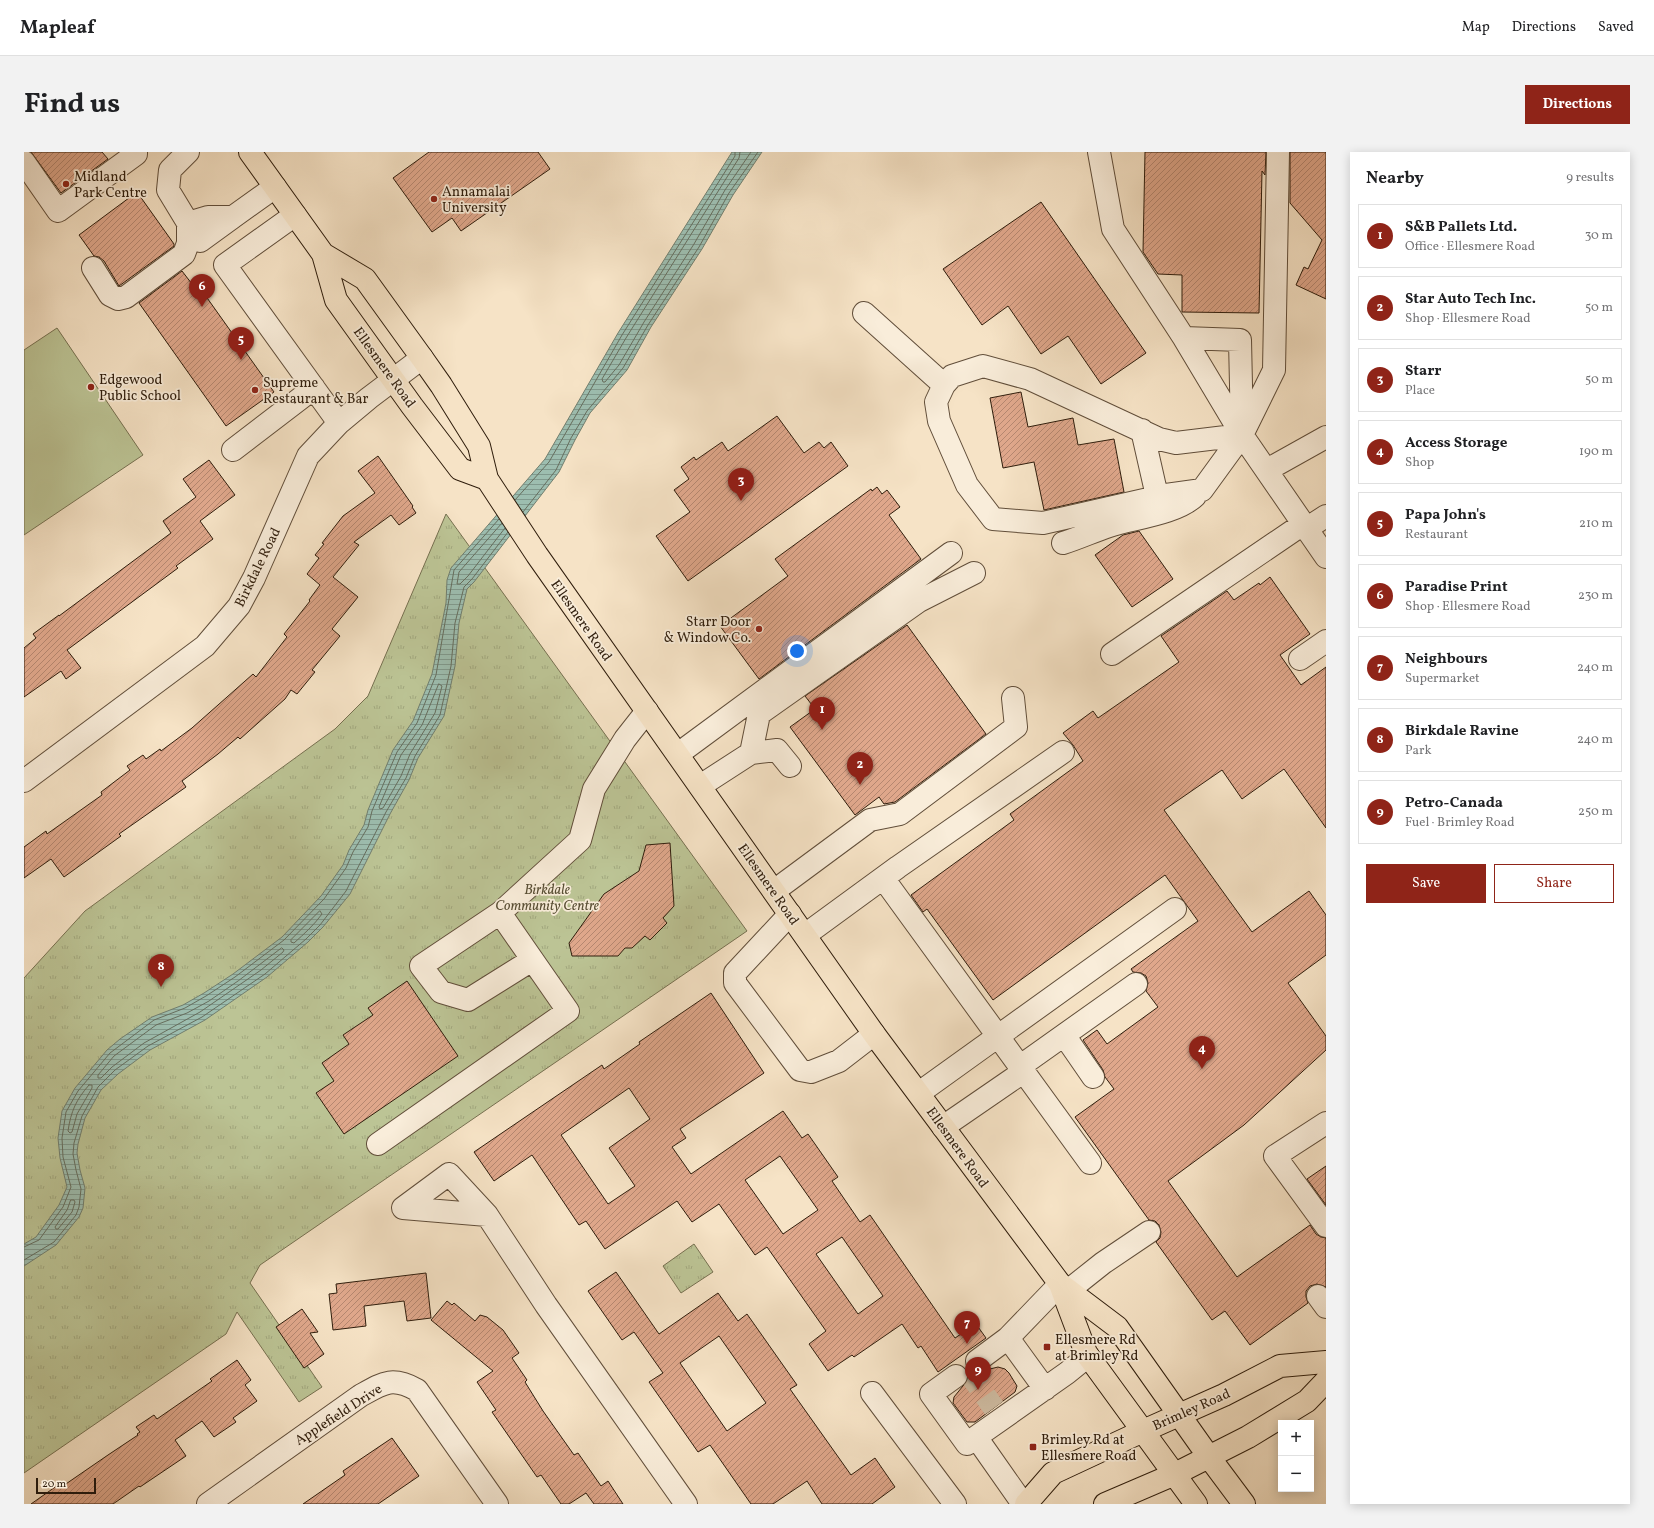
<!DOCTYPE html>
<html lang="en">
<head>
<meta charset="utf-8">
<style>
	:root { --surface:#fff; --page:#f2f2f2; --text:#202124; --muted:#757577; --line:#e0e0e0; --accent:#8f2418 }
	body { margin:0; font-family:Vollkorn,serif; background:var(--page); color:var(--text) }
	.controls { position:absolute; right:12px; bottom:12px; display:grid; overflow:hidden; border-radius:0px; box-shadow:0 2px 10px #0003 }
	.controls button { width:36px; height:36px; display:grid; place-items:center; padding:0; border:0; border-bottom:1px solid var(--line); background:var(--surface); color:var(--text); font:20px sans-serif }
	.scale { position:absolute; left:12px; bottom:10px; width:60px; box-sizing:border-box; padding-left:4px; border:2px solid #2f1d0c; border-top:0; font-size:11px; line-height:14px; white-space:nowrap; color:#2f1d0c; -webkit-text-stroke:3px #f9edda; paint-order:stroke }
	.you { position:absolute; left:773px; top:499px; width:14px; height:14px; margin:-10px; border:3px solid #fff; border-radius:50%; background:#1a73e8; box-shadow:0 0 0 6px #1a73e833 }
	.badge { display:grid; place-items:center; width:26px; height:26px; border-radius:50%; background:var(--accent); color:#fff; font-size:13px; font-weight:700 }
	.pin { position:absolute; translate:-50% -33px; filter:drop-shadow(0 1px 2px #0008) }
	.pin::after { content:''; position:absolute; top:21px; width:14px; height:12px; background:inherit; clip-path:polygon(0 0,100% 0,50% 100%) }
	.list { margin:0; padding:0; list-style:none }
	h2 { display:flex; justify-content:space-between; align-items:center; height:52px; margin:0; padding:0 16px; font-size:17px }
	h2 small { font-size:13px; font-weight:400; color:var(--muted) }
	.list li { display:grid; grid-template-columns:26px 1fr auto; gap:12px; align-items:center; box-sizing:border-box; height:64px; margin:0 8px 8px; padding:0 8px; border:1px solid var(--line); border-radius:0px }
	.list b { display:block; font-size:15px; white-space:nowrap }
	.list p { margin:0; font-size:13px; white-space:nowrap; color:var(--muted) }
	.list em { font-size:13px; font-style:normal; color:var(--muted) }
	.actions { display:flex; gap:8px; padding:12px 16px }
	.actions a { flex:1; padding:9px 0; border:1px solid var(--accent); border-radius:0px; text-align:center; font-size:14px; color:var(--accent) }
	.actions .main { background:var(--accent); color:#fff }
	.map { position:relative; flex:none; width:1302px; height:1352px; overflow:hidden; border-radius:0px }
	header { display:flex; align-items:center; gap:24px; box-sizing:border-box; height:56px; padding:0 20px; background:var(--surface); border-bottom:1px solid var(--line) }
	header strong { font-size:19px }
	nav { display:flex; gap:22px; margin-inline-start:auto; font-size:14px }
	.intro { display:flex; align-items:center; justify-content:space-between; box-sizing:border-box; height:96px; padding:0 24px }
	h1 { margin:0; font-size:28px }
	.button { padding:10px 18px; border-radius:0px; background:var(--accent); color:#fff; font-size:14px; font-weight:700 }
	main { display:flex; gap:24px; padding:0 24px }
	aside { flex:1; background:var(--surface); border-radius:0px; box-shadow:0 2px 10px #0003 }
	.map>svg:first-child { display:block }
	.park { fill:url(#park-tufts); stroke:#767050 }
	.pitch { fill:#bcc495; stroke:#767050 }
	.water { fill:url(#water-rules); stroke:#717e6e }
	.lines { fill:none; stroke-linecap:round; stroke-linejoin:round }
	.shore { stroke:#666e5e; stroke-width:1 }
	.building { fill:url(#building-hatch); stroke:#2f1d0c; fill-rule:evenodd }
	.minor-tunnel { stroke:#cebba1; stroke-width:22; stroke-dasharray:22 11; stroke-linecap:butt }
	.minor-casing { stroke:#614e3a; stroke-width:24 }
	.major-casing { stroke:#2f1d0c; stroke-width:24 }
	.minor { stroke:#f9edda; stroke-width:22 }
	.major { stroke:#f6e3c6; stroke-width:22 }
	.poi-dot { fill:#8f2418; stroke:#f9edda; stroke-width:1.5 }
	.labels { text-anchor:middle; stroke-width:3.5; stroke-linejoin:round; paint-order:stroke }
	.poi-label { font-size:14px; fill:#2f1d0c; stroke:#f9edda; text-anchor:start }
	.street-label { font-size:14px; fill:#2f1d0c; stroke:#f9edda }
	.park-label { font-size:14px; font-style:italic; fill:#594f35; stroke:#f9edda }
</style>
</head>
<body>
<header>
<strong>Mapleaf</strong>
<nav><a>Map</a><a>Directions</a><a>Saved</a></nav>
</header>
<div class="intro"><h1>Find us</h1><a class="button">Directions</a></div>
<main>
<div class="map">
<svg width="1302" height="1352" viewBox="0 0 1302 1352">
	<defs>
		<pattern id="park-tufts" width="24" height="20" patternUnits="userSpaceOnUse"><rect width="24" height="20" fill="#bcc495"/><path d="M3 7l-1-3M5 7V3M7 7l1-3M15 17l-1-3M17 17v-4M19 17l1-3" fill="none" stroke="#a2a87f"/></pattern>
		<pattern id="water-rules" width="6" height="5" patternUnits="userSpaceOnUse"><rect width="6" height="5" fill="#9dbeb0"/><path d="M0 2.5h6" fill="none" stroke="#809a8e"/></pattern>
		<pattern id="building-hatch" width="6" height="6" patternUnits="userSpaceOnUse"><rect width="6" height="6" fill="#dfa78b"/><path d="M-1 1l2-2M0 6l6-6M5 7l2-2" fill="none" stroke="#b58770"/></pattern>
	</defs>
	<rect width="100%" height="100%" fill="#f6e3c6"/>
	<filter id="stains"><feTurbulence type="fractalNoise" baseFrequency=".005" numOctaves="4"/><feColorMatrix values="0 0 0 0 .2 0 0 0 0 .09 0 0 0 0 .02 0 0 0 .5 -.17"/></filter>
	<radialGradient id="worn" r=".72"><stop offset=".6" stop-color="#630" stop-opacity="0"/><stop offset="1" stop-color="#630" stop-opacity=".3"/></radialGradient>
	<path class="park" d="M 422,362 L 723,779 L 236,1113 L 226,1131 L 298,1235 L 275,1250 L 213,1160 L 202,1182 L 0,1321 L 0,826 L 61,759 L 311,577 L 344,544 Z
		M 670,1092 L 689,1120 L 657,1141 L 639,1114 Z"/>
	<path class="pitch" d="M 33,176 L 119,303 L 0,383 L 0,198 Z"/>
	<path class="water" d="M 708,0 L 738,0 L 709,43 L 678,97 L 627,175 L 603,218 L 566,261 L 551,288 L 535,320 L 450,430 L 443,437 L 435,471 L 431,514 L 420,564 L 394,606 L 385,628 L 366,662 L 326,742 L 299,775 L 284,790 L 243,825 L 181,868 L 126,898 L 94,922 L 77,938 L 61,966 L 54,992 L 53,1001 L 56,1018 L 61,1036 L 59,1056 L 55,1065 L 32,1093 L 0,1114 L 0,1092 L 12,1085 L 35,1053 L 43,1035 L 36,1006 L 34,986 L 38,959 L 51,936 L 83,898 L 96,887 L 128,865 L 159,853 L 180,841 L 209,822 L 258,785 L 297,744 L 319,713 L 325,698 L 340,673 L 344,658 L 369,598 L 389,569 L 408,522 L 422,451 L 423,428 L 427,416 L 521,307 L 594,181 Z"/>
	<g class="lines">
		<path class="shore" d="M 716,0 L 715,6 L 602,186 L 578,227 L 579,230 L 581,230 L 595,213 L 620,170 L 670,92 L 701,38 L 727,0
			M 491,348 L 525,310 L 598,183 L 711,4 L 711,0
			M 499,360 L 532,318 L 547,286 L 563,259 L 599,216 L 624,173 L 675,95 L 705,41 L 734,0
			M 478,371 L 435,420 L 433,432 L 436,432 L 444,424 L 481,376
			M 415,532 L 418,534 L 411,561 L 386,602 L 377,624 L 359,656 L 356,657 L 355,655 L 377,603 L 398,573 Z
			M 296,759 L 298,762 C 290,773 280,782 270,791 L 267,790 L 267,788 Z
			M 258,796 L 260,798 L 259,800 L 237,818 L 176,860 L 120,891 L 88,915 L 77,926 L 74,926 L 74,923 L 90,904 L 132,873 L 163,861 L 185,849 L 214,829 Z
			M 65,933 L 68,933 L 68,936 L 53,962 L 48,980 L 46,981 L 44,979 C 47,959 52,948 65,933 Z
			M 47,1048 L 50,1048 L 51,1050 L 48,1060 L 34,1077 L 32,1077 L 31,1075 L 43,1058 Z
			M 0,1095 L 15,1088 L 39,1055 L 47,1035 L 39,1005 L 38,986 L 42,960 L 54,939 L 86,901 L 130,868 L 161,856 L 182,844 L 211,825 L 260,788 L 300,747 L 322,716 L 329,700 L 344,675 L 348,659 L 373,600 L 393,571 L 412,523 L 430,418 L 475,367
			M 0,1108 L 30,1090 L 52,1063 L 55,1055 L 57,1037 L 52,1018 L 49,1002 L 50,991 L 58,964 L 74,935 L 91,918 L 124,894 L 178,865 L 241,822 L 282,787 L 296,773 L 322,739 L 362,660 L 382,626 L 391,604 L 416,563 L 427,514 L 431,471 L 440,435 L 448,427 L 484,380"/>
	</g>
	<path class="building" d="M 7,0 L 78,0 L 84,7 L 37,41 Z
		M 405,0 L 514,0 L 526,17 L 437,79 L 428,66 L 408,80 L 369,26 Z
		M 1121,0 L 1242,0 L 1241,23 L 1238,19 L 1235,161 L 1158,160 L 1158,123 L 1134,122 L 1119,100 Z
		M 1266,0 L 1302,0 L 1302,147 L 1272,133 L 1280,115 L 1284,117 L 1298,88 L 1266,51 Z
		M 113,40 L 150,92 L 150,94 L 95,134 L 80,109 L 75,105 L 70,104 L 55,83 Z
		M 1017,50 L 1122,201 L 1077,232 L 1044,184 L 1017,202 L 984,154 L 958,173 L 919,117 Z
		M 158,119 L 178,145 L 181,143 L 250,240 L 202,274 L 115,151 Z
		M 997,240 L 1004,275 L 1049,266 L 1054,293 L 1090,287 L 1100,340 L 1020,358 L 1010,310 L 979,316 L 966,246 Z
		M 753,264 L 780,301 L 795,290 L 800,296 L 807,290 L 824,314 L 664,429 L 632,384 L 666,360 L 650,338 L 665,327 L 657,315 L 670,305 L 672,308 L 698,290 L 704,299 Z
		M 354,304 L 389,354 L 388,355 L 392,361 L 375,373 L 367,363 L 330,390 L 335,393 L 309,425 L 334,445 L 308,477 L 316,484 L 288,518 L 291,520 L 273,542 L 267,538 L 261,547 L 216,587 L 214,585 L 194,602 L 158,629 L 162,635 L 95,682 L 97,684 L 40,725 L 27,707 L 0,726 L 0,695 L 22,679 L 23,682 L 78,643 L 77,640 L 106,618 L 103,614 L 119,603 L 122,607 L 136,597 L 137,599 L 168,576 L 229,522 L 232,525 L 263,485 L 260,482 L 286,449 L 285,448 L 296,433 L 283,422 L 295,406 L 291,403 L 300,392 L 298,391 L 319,364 L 351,341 L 334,319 Z
		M 185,308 L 211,343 L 176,369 L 189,387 L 152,414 L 154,416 L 43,498 L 57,516 L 42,527 L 37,519 L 0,545 L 0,496 L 12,486 L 9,482 L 35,463 L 35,464 L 147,381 L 139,369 L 172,345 L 159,327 Z
		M 853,335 L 858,342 L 863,338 L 876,355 L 865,363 L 897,407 L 735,527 L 696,474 L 764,424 L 751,407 L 847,337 L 848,339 Z
		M 1115,379 L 1149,427 L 1108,455 L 1071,403 L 1099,383 Z
		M 1246,425 L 1286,482 L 1256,503 L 1277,533 L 1302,515 L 1302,676 L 1260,617 L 1218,647 L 1198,618 L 1140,658 L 1228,780 L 1285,739 L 1302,763 L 1302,803 L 1264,831 L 1302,884 L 1302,898 L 1220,973 L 1144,1029 L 1213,1125 L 1286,1073 L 1292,1082 L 1297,1085 L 1302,1086 L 1302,1135 L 1293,1132 L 1286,1134 L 1282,1139 L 1282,1145 L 1284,1151 L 1226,1193 L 1201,1159 L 1188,1168 L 1132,1090 L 1136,1086 L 1137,1080 L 1135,1073 L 1131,1069 L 1125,1068 L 1051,965 L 1090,937 L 1081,925 L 1079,918 L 1059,888 L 1073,878 L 1083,892 L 1134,855 L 1122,839 L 1124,831 L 1122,824 L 1117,821 L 1109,820 L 1107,817 L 1174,769 L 1141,723 L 969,848 L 903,757 L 899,760 L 887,743 L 990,668 L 986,662 L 1059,609 L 1049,593 L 1039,581 L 1069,559 L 1074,566 L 1155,510 L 1137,484 L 1203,439 L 1210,448 L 1235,431 L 1236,433 Z
		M 883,473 L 962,582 L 871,650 L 860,652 L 855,645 L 831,663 L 766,575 L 791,557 L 781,544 Z
		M 646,691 L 650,754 L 639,766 L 643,771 L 626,788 L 621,784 L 608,796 L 601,796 L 594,804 L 548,804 L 545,791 L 580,742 L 615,719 L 622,693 Z
		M 383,829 L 434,904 L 320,982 L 292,941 L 310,929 L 298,911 L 325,892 L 319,883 L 349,863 L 344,856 Z
		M 687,841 L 740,921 L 656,977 L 662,986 L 648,995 L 667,1022 L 759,959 L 778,986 L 784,982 L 814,1025 L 808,1029 L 836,1070 L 846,1063 L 931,1186 L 952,1172 L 962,1186 L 914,1220 L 897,1194 L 894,1196 L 878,1172 L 830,1205 L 828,1203 L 804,1219 L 785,1192 L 802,1179 L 743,1095 L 731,1103 L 695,1052 L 668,1070 L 653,1049 L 581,1097 L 562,1069 L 555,1073 L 508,1003 L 470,1029 L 450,1000 L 578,913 L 580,917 L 616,892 L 615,890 ZM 605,936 L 626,967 L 585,996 L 611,1034 L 584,1052 L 537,983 ZM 756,1004 L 794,1058 L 759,1082 L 721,1028 ZM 818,1085 L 859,1144 L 834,1162 L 792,1102 Z
		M 1302,1014 L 1302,1053 L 1283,1027 Z
		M 592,1120 L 635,1182 L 694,1141 L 714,1169 L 723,1162 L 773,1233 L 766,1237 L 827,1323 L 851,1306 L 871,1335 L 848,1352 L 798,1352 L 783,1329 L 749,1352 L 727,1352 L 686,1293 L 674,1300 L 625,1230 L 639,1221 L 610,1180 L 598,1188 L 564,1139 ZM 695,1184 L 742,1251 L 703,1279 L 656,1211 Z
		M 402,1121 L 407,1166 L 383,1169 L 380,1149 L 340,1154 L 342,1174 L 309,1178 L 305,1142 L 313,1141 L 312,1132 Z
		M 423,1149 L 428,1153 L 430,1151 L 451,1169 L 456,1163 L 463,1165 L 479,1178 L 495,1201 L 488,1206 L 503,1228 L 501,1230 L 519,1259 L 550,1303 L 554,1301 L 577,1334 L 584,1329 L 599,1352 L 570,1352 L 562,1341 L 545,1352 L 537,1352 L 517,1323 L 513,1325 L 468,1260 L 472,1258 L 453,1230 L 469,1219 L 407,1168 Z
		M 278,1157 L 294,1180 L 286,1181 L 300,1202 L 280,1216 L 252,1175 Z
		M 213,1208 L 227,1228 L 221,1233 L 233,1249 L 209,1266 L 212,1270 L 190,1285 L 178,1269 L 151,1288 L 162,1304 L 116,1335 L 115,1334 L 89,1352 L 7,1352 L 34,1333 L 36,1336 L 84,1303 L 114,1283 L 113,1282 L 116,1280 L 112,1275 L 130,1263 L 133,1267 L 188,1229 L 186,1227 Z
		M 974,1215 L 981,1217 L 985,1221 L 993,1234 L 991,1240 L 951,1270 L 943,1270 L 929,1251 L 930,1245 L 943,1229 L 946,1222 Z
		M 368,1286 L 395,1324 L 354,1352 L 279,1352 L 321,1323 L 319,1319 Z"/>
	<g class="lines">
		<path class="minor-tunnel" d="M 942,1217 L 970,1256"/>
		<g class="minor-casing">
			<path id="minor" d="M 164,0 L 146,18 L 144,38 L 164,71 L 184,65 L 209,65 L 251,35
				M 1075,0 L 1089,77 L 1160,186
				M 0,10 L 34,59 L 112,2 L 112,0
				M 271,63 L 201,113 L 315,271
				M 176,89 L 209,65
				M 69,116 L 86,143 L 94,147 L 102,145 L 160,102 L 164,91 L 164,71
				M 840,161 L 920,233
				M 1118,278 L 1133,344
				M 1218,279 L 1216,188 L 1160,186 L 1218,283 L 1302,405
				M 1218,283 L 1152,291 L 1135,287 L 1006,227 L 959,214 L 928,224 L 920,233 L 912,250 L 915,269 L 943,333 L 969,367 L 1019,371 L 1142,343 L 1178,338 L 1218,283 L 1250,218 L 1254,0
				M 209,298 L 290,236
				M 1243,318 L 1302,285
				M 1282,377 L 1302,364
				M 1039,391 C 1055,386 1070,379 1085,374 C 1110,366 1152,362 1171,344
				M 1088,502 L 1279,372
				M 1276,507 L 1302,489
				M 727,601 L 735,562 L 895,449 L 950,421
				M 654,602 L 927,401
				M 0,629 L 181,494 L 215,454 L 230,426 L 284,304 L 315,271 L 345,246 L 398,206
				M 676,634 L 727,601 L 753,598 L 766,614
				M 859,726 L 1066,1011
				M 750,739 L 846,668 L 876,662 L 992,575 L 989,546
				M 766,762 L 711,821 L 711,831 L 776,918 L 787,920 L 815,909 L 850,882
				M 781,783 L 874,715 L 1039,600
				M 508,808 L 444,848 L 417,840 L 397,814 L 476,761 L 556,688 L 570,637 L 601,587 L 623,559
				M 1040,883 L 1069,925
				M 995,915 L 1112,832
				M 895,941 L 1151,757
				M 1302,971 L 1251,1004 L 1302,1074
				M 919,975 L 999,920
				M 354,992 L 544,859 L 476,761
				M 463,1063 L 379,1056 L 425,1022 L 463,1063 L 522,1153 L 662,1352
				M 1045,1138 L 1079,1111 L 1125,1080
				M 1294,1144 L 1302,1155
				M 953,1209 L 984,1186
				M 932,1224 L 907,1242 L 943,1292 L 952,1285
				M 1021,1237 L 984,1186 L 1036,1132
				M 848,1241 L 931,1352
				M 184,1352 L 336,1244 C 359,1231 368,1224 393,1238 L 473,1352
				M 999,1352 L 952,1285 L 1043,1221 L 1064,1204"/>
		</g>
		<g class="major-casing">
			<path id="major" d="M 226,0 L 299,102 L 312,148 L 388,254 L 436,317 L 463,327
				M 299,102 L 341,127 L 398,206 L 417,233 L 455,294 L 463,327 L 513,403 L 850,882 L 1036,1132 L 1062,1201 L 1172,1352
				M 1036,1132 L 1093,1175 L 1185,1305 L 1220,1352
				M 1002,1352 L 1029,1321 L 1119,1279 L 1200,1243 L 1256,1214 L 1302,1210
				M 1081,1352 L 1151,1322 L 1224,1285 L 1283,1249 L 1302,1229"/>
		</g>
		<use href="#minor" class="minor"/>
		<use href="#major" class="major"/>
	</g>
	<g class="poi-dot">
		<circle cx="42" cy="32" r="4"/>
		<circle cx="410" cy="47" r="4"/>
		<circle cx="67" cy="235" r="4"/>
		<circle cx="231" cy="238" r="4"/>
		<circle cx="735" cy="477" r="4"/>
		<rect x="1019" y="1191" width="8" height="8" rx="2"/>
		<rect x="1005" y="1291" width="8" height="8" rx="2"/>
	</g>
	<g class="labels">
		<g class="poi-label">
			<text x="50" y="29">Midland<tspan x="50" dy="16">Park Centre</tspan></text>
			<text x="418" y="44">Annamalai<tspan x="418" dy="16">University</tspan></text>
			<text x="75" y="232">Edgewood<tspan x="75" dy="16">Public School</tspan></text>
			<text x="239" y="235">Supreme<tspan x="239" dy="16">Restaurant &amp; Bar</tspan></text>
			<text x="727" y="474" text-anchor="end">Starr Door<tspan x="727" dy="16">&amp; Window Co.</tspan></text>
			<text x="1031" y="1192">Ellesmere Rd<tspan x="1031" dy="16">at Brimley Rd</tspan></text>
			<text x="1017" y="1292">Brimley Rd at<tspan x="1017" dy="16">Ellesmere Road</tspan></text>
		</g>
		<g class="street-label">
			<text transform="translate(361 215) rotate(54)" y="5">Ellesmere Road</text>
			<text transform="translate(233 415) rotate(-64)" y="5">Birkdale Road</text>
			<text transform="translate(558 468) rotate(55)" y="5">Ellesmere Road</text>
			<text transform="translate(745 732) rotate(55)" y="5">Ellesmere Road</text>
			<text transform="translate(934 995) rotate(54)" y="5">Ellesmere Road</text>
			<text transform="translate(1167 1257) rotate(-24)" y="5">Brimley Road</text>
			<text transform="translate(314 1262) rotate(-33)" y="5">Applefield Drive</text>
		</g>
		<g class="park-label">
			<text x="523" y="742">Birkdale<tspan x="523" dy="16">Community Centre</tspan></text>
		</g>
	</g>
	<rect width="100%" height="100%" filter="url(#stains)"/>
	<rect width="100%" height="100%" fill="url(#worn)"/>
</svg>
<div class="controls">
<button>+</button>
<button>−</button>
</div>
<div class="scale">20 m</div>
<div class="you"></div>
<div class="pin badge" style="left:798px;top:578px">1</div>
<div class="pin badge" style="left:836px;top:633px">2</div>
<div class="pin badge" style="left:717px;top:349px">3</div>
<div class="pin badge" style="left:1178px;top:917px">4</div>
<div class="pin badge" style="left:217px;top:208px">5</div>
<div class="pin badge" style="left:178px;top:155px">6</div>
<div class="pin badge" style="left:943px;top:1192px">7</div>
<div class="pin badge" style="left:137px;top:835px">8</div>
<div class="pin badge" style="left:954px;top:1238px">9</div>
</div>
<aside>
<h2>Nearby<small>9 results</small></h2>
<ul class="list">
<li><span class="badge">1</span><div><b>S&amp;B Pallets Ltd.</b><p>Office · Ellesmere Road</p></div><em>30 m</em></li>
<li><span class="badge">2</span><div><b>Star Auto Tech Inc.</b><p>Shop · Ellesmere Road</p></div><em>50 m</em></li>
<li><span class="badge">3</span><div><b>Starr</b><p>Place</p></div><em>50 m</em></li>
<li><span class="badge">4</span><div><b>Access Storage</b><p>Shop</p></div><em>190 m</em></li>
<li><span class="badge">5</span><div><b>Papa John's</b><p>Restaurant</p></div><em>210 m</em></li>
<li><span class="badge">6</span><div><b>Paradise Print</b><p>Shop · Ellesmere Road</p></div><em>230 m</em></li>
<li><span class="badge">7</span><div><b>Neighbours</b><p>Supermarket</p></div><em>240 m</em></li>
<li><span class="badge">8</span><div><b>Birkdale Ravine</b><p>Park</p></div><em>240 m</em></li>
<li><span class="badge">9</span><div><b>Petro-Canada</b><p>Fuel · Brimley Road</p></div><em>250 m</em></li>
</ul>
<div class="actions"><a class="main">Save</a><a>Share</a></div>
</aside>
</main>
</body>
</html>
